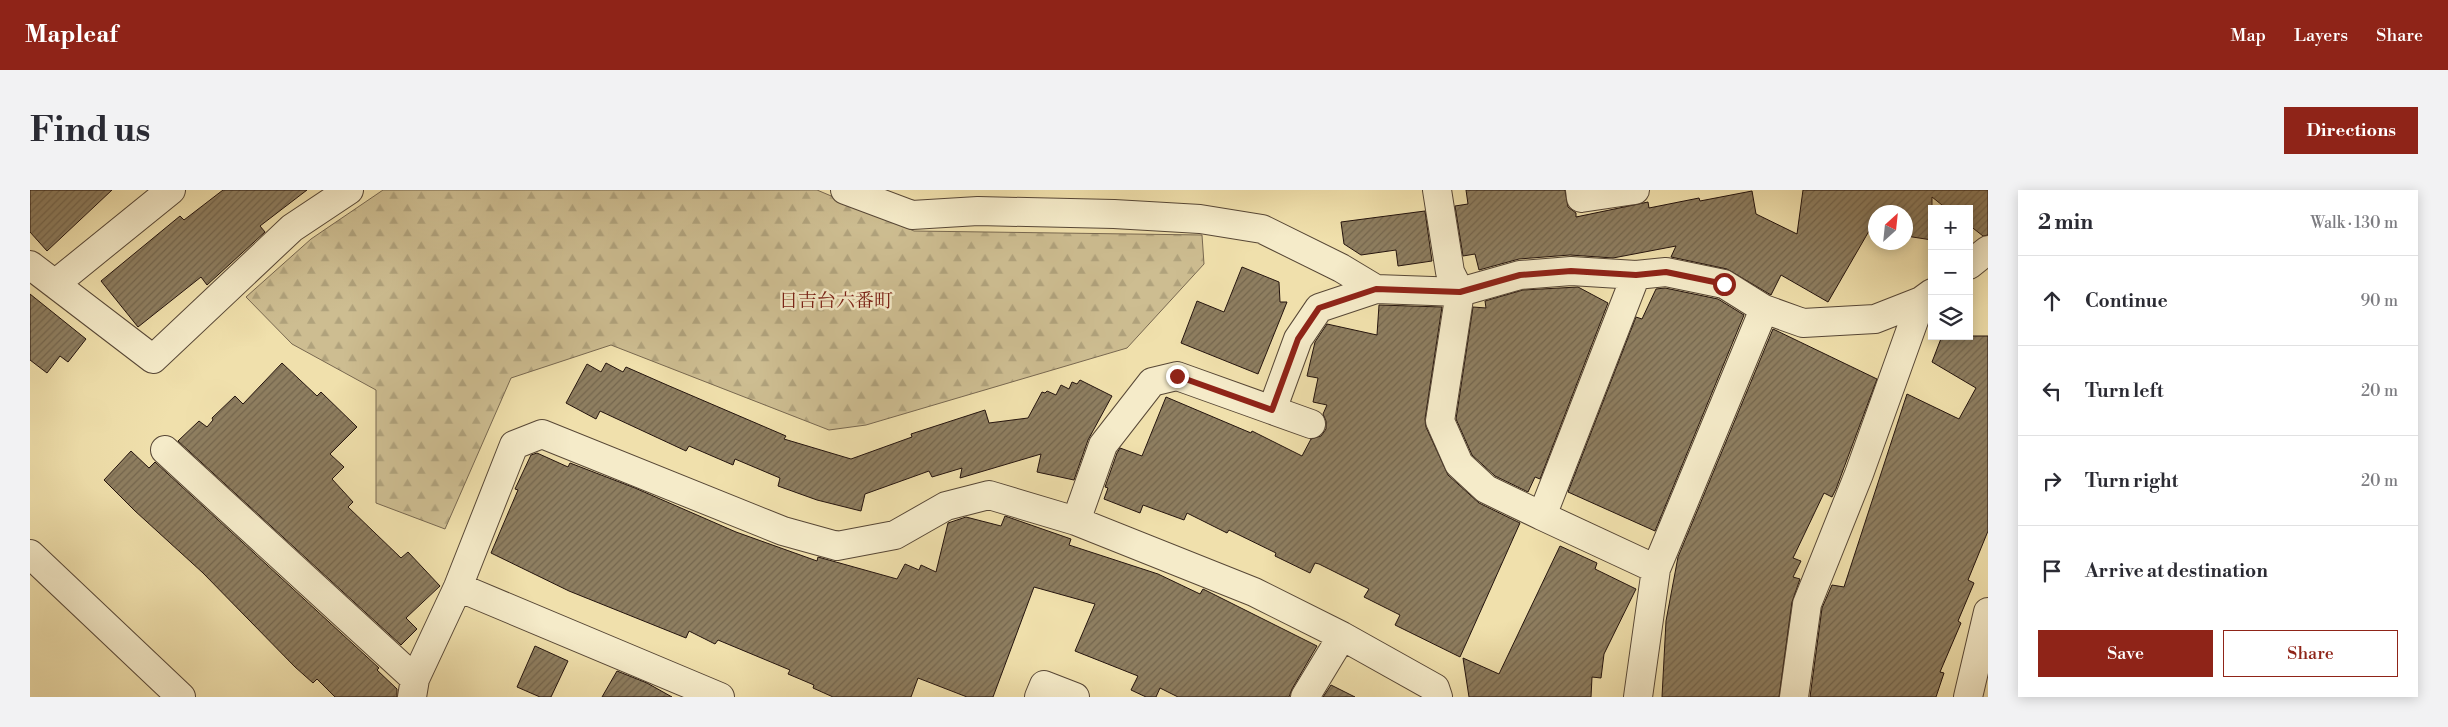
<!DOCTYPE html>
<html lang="en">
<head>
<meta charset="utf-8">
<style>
	:root { --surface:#fff; --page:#f2f2f3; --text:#2b2b33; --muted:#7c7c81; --line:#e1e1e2; --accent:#8f2418 }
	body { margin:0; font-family:"Libre Bodoni","Noto Serif JP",serif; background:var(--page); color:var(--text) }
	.controls { position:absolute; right:15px; top:15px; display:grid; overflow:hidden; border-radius:0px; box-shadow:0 2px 12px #0003 }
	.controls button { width:45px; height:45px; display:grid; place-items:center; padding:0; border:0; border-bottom:1px solid var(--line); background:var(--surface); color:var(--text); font:25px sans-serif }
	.compass { position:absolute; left:1838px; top:15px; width:45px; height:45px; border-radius:50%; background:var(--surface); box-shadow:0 2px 12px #0003; rotate:27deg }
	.stop { position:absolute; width:15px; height:15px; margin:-11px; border:4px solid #8f2418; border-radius:50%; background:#fff }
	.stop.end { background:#8f2418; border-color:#fff; box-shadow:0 1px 5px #0008 }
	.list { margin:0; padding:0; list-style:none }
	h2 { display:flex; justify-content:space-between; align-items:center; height:65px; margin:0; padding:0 20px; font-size:21px }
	h2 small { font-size:16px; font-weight:400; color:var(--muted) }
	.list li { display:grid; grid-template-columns:32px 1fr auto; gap:15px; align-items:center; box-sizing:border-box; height:90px; padding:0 20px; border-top:1px solid var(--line) }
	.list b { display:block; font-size:19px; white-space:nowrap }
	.list em { font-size:16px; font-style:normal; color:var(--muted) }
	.actions { display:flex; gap:10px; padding:15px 20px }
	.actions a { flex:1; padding:11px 0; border:1px solid var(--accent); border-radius:0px; text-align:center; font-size:18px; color:var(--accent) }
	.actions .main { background:var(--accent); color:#fff }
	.icon { flex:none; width:28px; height:28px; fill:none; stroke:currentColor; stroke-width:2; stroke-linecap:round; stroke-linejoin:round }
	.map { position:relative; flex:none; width:1958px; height:507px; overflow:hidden; border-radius:0px }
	header { display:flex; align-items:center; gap:30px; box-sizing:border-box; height:70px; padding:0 25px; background:var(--accent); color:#fff }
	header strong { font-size:24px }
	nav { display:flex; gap:28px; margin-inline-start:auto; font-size:18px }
	.intro { display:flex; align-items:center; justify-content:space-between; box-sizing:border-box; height:120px; padding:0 30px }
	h1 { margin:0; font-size:35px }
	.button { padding:12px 22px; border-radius:0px; background:var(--accent); color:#fff; font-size:18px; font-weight:700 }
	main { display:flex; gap:30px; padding:0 30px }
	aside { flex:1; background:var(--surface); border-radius:0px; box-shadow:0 2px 12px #0003 }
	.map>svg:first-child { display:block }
	.forest { fill:url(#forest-firs); stroke:#786850 }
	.building { fill:url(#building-hatch); stroke:#24140e }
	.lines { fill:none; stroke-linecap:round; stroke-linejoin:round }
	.minor-casing { stroke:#574736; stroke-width:30 }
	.minor { stroke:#f5ebc9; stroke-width:28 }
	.route { stroke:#8f2418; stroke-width:6 }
	.labels { text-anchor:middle; stroke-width:5; stroke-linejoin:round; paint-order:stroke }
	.neighbourhood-label { font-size:19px; fill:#7a1f14; stroke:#f5ebc9 }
</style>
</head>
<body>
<header>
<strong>Mapleaf</strong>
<nav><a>Map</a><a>Layers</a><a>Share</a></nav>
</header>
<div class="intro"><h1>Find us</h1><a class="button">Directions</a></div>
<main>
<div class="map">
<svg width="1958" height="507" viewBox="0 0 1958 507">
	<defs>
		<pattern id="forest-firs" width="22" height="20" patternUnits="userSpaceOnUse" patternTransform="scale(1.25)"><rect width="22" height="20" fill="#cdbd91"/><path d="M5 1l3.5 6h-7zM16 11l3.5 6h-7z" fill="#b0a27c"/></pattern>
		<pattern id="building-hatch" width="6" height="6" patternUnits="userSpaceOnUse" patternTransform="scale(1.25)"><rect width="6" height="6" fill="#8e7e60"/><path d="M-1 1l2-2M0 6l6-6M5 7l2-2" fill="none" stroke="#74664e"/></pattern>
	</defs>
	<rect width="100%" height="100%" fill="#f0e0ac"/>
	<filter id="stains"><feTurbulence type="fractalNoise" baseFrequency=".004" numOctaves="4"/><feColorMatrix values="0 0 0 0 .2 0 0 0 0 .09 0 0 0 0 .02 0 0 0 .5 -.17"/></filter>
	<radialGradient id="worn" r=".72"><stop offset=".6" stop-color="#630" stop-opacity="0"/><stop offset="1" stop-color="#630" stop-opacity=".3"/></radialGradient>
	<path class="forest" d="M 353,0 L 787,0 L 884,41 L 1172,45 L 1174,74 L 1097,158 L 836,235 L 799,240 L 581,155 L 481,188 L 415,339 L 346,313 L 346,200 L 262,154 L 216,107 L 281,49 Z"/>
	<path class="building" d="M 0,0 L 82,0 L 17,61 L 0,42 Z
		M 193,0 L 277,0 L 230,36 L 235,42 L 177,95 L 171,87 L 108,137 L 71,91 L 150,26 L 154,30 Z
		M 1436,0 L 1535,0 L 1538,17 L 1546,23 L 1546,27 L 1618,12 L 1619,18 L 1669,8 L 1670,11 L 1722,1 L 1726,24 L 1767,44 L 1773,0 L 1958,0 L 1958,45 L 1953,46 L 1939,35 L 1939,19 L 1917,19 L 1902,7 L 1902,50 L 1876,46 L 1876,22 L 1846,22 L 1846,42 L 1839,41 L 1798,112 L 1751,85 L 1741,105 L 1697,79 L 1641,67 L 1646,56 L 1583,68 L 1540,65 L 1489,69 L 1449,80 L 1445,64 L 1433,66 L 1425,16 L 1438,14 Z
		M 1395,21 L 1402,71 L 1368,76 L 1366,60 L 1331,65 L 1314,54 L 1311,32 Z
		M 1212,77 L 1249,92 L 1250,112 L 1257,112 L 1228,184 L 1151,153 L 1167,111 L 1194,122 Z
		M 1548,97 L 1578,113 L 1510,289 L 1505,287 L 1498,302 L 1465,286 L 1442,265 L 1426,229 L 1443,117 L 1456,118 L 1455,111 L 1493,100 Z
		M 1635,98 L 1688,109 L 1714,125 L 1625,341 L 1538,302 L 1606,127 L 1612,129 L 1626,99 Z
		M 0,104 L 56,149 L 38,172 L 30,166 L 17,183 L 0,170 Z
		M 1349,115 L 1412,117 L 1395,229 L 1396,237 L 1418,285 L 1449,313 L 1490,333 L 1430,467 L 1365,435 L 1370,425 L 1334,407 L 1339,399 L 1289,374 L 1285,373 L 1280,383 L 1245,366 L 1246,363 L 1199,340 L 1197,343 L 1157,323 L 1154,330 L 1113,315 L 1110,323 L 1074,309 L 1078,298 L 1075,297 L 1087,263 L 1090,258 L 1112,266 L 1136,207 L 1221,243 L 1222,241 L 1272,266 L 1281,249 L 1291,246 L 1296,239 L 1296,231 L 1293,224 L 1297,215 L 1283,212 L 1288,188 L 1277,186 L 1285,152 L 1297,134 L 1347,145 Z
		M 1743,139 L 1847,189 L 1806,299 L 1802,307 L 1794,303 L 1763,368 L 1771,371 L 1763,387 L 1770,389 L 1762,412 L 1749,507 L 1632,507 L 1636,431 L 1648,367 Z
		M 1912,146 L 1958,146 L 1958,341 L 1938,390 L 1944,393 L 1928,431 L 1931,433 L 1910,482 L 1914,483 L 1906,507 L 1780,507 L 1792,418 L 1802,395 L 1814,397 L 1877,204 L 1929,229 L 1946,198 L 1902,172 Z
		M 252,173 L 287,206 L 291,202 L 327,237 L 300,264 L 314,277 L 302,289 L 323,312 L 318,317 L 371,368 L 378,362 L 410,396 L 376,428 L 387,439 L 371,455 L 148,251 L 169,231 L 177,237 L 183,230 L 182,228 L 205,206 L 213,214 Z
		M 576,173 L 593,182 L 596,177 L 637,195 L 756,246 L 754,249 L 821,269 L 882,247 L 881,244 L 955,220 L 959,233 L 998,228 L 1012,202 L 1015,203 L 1017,201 L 1026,205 L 1031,195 L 1039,199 L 1042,192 L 1047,194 L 1050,190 L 1082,206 L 1058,250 L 1044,290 L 1007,282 L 1011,264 L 930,288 L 932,278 L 902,287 L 899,281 L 835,304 L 831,321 L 787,310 L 748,296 L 750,288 L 705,269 L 703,275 L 659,256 L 656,261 L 570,221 L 566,229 L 536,213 L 557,174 L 571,182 Z
		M 101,261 L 119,278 L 125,272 L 349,478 L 347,480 L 367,499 L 367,507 L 305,507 L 287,489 L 283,493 L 265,477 L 173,383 L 105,321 L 74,290 Z
		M 507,263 L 538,277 L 540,273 L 605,298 L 706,342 L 787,371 L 788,367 L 867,389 L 875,374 L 889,380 L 891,375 L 906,382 L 918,333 L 936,327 L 971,336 L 975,326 L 1041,349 L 1039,355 L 1128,384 L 1170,404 L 1173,399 L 1287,456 L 1262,499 L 1259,507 L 1148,507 L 1130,498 L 1126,507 L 1116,507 L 1101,500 L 1108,486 L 1045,461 L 1065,414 L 1004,397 L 963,507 L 937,507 L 888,488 L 881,507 L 803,507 L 783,498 L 784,495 L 758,484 L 760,480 L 688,450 L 685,454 L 659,441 L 656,448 L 539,401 L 461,363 L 488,300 L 485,299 L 501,265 Z
		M 1530,356 L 1567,373 L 1565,379 L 1606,399 L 1574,464 L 1571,488 L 1562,487 L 1561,507 L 1439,507 L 1433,468 L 1469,484 Z
		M 505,456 L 538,471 L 521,507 L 510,507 L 487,497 Z
		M 587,481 L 617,493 L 642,507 L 572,507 Z
		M 1301,495 L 1325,507 L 1293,507 Z"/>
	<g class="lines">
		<g class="minor-casing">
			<path id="minor" d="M 815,0 L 882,25 L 948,21 L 1084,24 L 1170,29 L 1232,39 L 1311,78 L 1346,99
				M 1407,0 L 1420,82 L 1430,102 L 1410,231 L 1429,274 L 1456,299 L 1512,326
				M 1550,0 L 1551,8 L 1605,0
				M 0,75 L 123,169 L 262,38 L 319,0
				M 1939,75 L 1958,60
				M 1606,85 L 1512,326 L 1626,379
				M 25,94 L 141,0
				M 1242,220 L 1281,234
				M 135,260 L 385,489
				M 1046,331 L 1073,255 L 1122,192 L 1147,186 L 1242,220 L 1268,149 L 1289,118 L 1346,99 L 1430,102 L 1490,85 L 1541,81 L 1606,85 L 1636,82 L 1694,94 L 1734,119 L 1773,133 L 1845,129 L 1891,111 L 1902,103
				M 0,364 L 151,507
				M 428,397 L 690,507
				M 382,507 L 385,489 L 428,397 L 484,255 L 512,244 L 753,341 L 807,356 L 865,345 L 916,316 L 959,305 L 1046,331 L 1224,402 L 1312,446 L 1405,498 L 1408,507
				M 1009,507 L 1014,495 L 1045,507
				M 1275,507 L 1312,446
				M 1608,507 L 1626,379 L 1734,119
				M 1764,507 L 1777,414 L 1829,284 L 1891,111
				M 1938,507 L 1958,422"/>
		</g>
		<use href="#minor" class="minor"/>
	</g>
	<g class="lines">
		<path class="route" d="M 1147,186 L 1242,220 L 1268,149 L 1289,118 L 1346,99 L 1430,102 L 1490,85 L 1541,81 L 1606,85 L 1636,82 L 1694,94"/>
	</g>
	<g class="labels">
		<g class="neighbourhood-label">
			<text x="806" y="117">日吉台六番町</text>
		</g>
	</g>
	<rect width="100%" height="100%" filter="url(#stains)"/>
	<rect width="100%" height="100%" fill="url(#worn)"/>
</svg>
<div class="controls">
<button>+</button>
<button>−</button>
<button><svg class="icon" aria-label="layers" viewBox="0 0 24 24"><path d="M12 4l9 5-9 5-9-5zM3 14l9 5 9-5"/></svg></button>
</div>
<svg class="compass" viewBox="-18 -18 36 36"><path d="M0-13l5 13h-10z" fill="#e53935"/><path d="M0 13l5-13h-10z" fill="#7c7c81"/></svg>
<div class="stop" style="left:1694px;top:94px"></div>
<div class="stop end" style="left:1147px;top:186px"></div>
</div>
<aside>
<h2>2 min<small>Walk · 130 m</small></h2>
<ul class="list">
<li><svg class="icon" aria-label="ahead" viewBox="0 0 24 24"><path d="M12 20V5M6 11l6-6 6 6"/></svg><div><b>Continue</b></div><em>90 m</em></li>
<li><svg class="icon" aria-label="left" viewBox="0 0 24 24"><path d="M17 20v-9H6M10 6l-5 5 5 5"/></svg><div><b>Turn left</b></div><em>20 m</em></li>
<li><svg class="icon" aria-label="right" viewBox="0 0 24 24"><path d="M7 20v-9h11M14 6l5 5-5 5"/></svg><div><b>Turn right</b></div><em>20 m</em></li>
<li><svg class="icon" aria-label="arrive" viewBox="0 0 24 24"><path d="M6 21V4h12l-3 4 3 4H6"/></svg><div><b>Arrive at destination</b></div></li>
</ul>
<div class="actions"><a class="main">Save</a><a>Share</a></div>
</aside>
</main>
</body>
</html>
